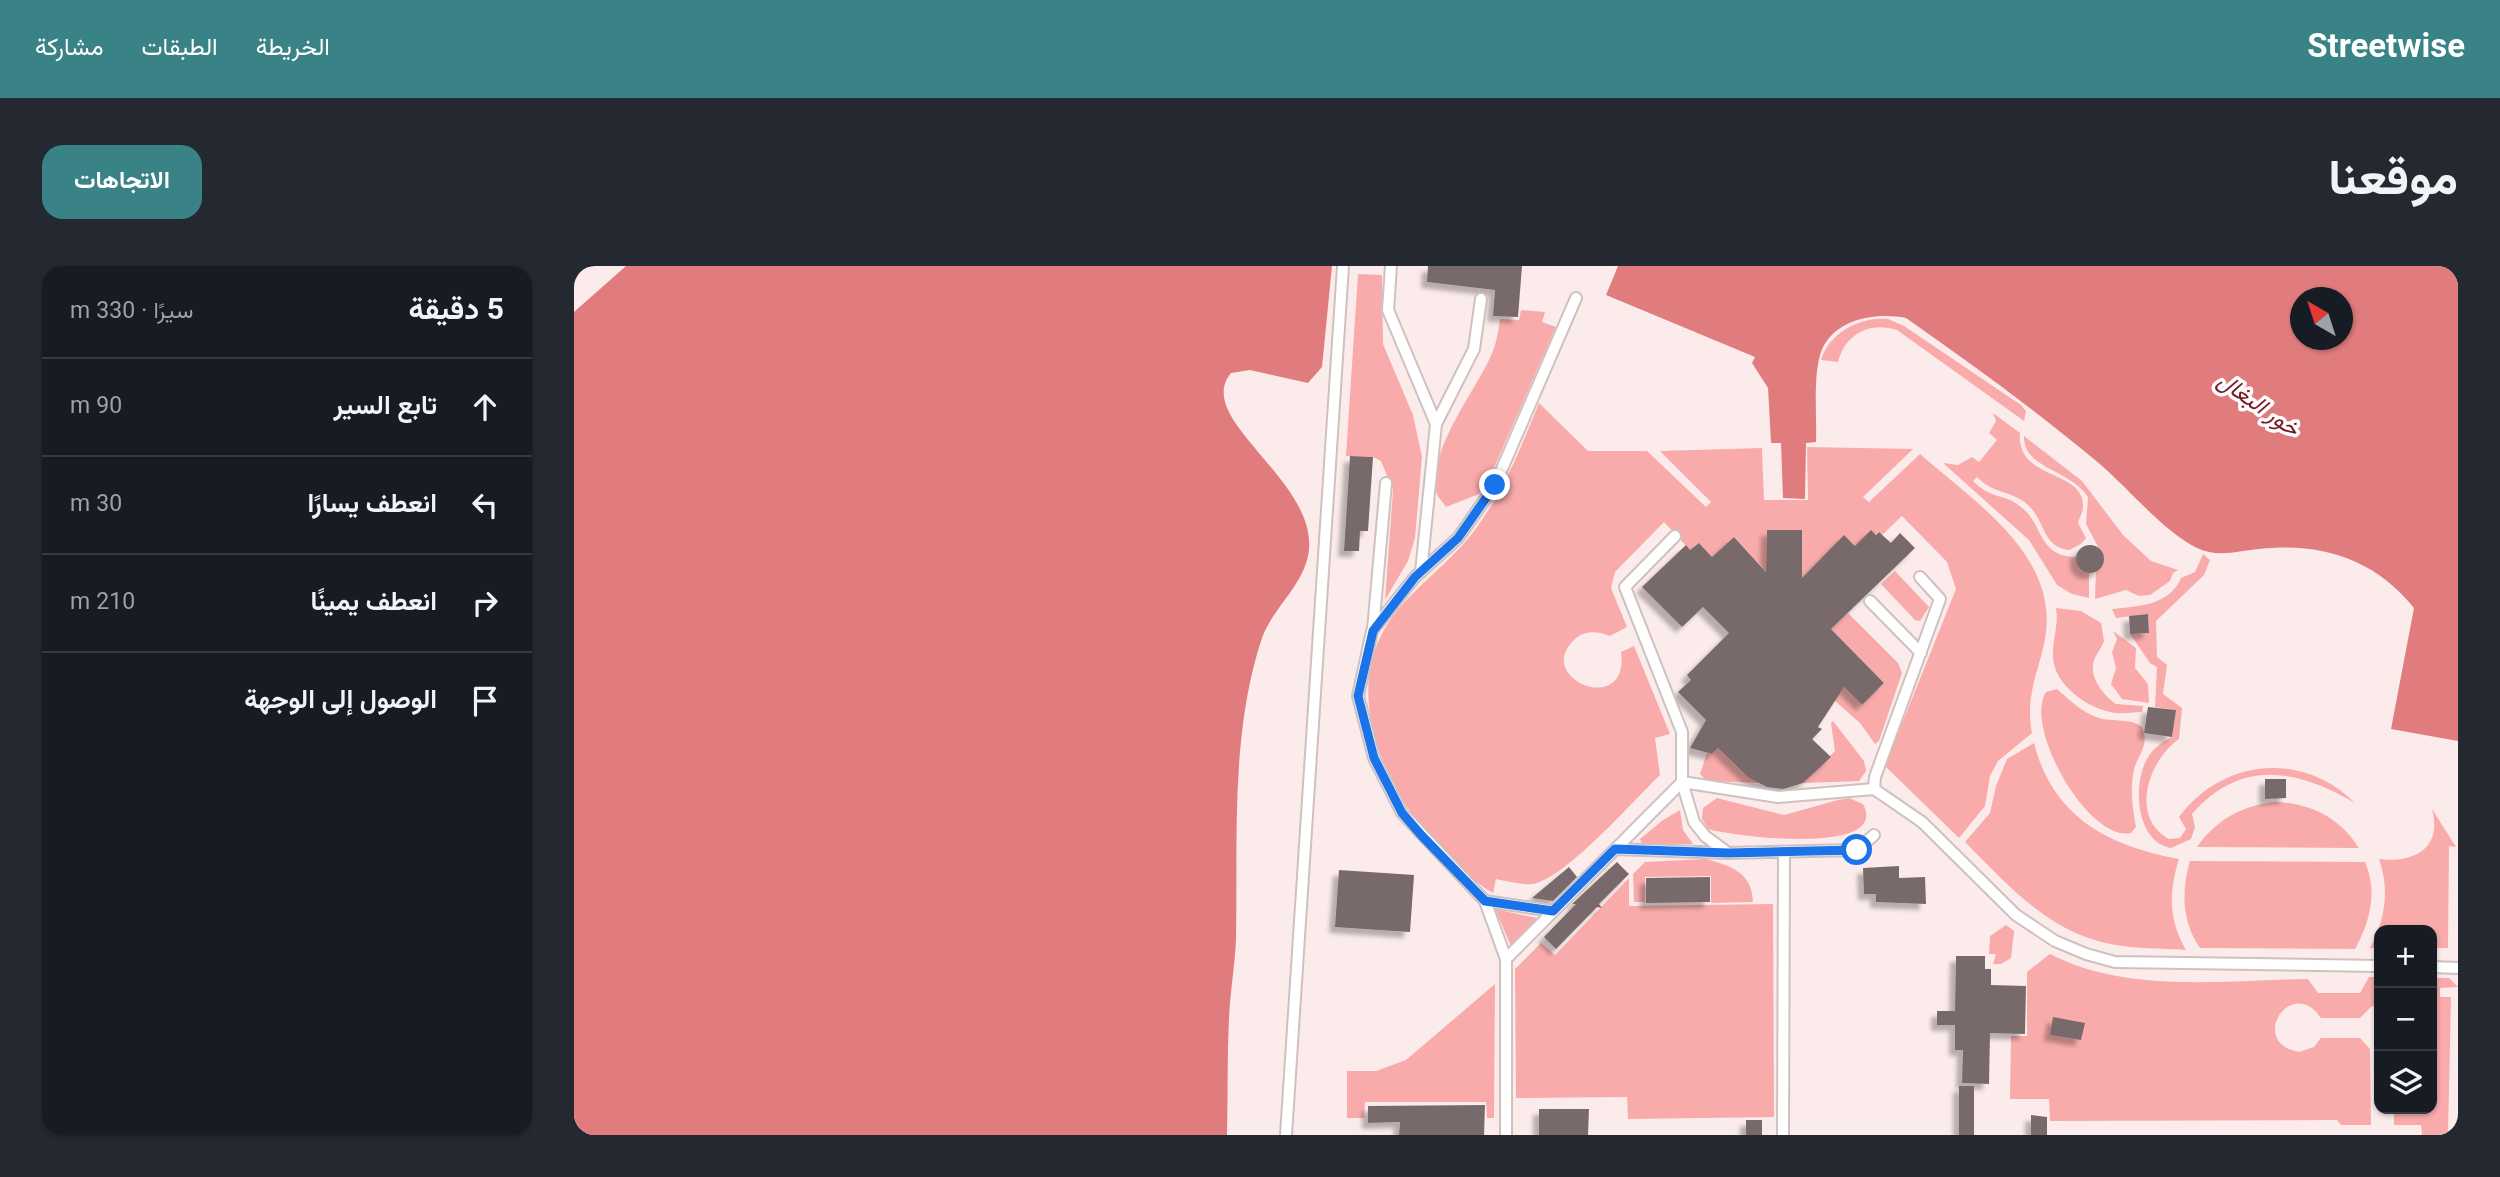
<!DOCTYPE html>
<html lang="ar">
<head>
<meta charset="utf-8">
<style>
	:root { --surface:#171b24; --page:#242831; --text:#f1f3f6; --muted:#9ea1a6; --line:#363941; --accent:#398286 }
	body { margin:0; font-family:Georgia,Vazirmatn,serif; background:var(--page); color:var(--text); direction:rtl }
	.controls { position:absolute; right:21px; bottom:21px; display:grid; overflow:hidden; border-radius:14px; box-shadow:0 2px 5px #0004 }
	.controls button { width:63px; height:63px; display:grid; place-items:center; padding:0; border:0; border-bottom:2px solid var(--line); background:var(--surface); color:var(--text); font:35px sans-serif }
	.compass { position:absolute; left:1716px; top:21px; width:63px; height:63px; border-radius:50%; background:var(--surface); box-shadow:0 2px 5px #0004; rotate:321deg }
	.stop { position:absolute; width:21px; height:21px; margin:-16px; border:5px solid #1a73e8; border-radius:50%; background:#fff }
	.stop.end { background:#1a73e8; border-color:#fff; box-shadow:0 2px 7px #0008 }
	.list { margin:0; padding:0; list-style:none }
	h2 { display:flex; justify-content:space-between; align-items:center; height:91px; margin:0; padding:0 28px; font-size:30px }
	h2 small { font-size:23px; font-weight:400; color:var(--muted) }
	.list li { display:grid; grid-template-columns:46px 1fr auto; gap:21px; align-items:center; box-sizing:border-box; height:98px; padding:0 28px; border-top:2px solid var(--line) }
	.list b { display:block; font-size:26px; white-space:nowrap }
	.list em { font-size:23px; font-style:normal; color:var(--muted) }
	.icon { flex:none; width:38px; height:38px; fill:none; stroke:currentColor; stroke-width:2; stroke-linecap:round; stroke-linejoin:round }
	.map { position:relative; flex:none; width:1884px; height:869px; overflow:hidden; direction:ltr; border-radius:21px }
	header { display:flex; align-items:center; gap:42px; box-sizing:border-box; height:98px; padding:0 35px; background:var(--accent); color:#fff }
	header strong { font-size:33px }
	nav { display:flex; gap:38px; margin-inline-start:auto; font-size:24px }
	.intro { display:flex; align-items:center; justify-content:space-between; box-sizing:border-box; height:168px; padding:0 42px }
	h1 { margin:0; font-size:49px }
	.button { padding:18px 32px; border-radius:21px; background:var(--accent); color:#fff; font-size:24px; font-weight:700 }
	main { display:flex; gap:42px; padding:0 42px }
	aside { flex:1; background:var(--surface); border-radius:21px; box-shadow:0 2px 5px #0004 }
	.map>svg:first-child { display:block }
	.green { fill:#f8abaa }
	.water { fill:#e07c7d; fill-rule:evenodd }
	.building { fill:#786b6b; filter:url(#shadow) }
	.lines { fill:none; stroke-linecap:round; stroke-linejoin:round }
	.service-casing { stroke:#cfc1c0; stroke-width:14 }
	.service { stroke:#fff; stroke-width:10 }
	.route { stroke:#1a73e8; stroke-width:9 }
	.labels { text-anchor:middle; stroke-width:7; stroke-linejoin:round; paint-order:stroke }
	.water-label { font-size:23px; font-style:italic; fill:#751b24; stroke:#fdfdfd }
</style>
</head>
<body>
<header>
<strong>Streetwise</strong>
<nav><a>الخريطة</a><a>الطبقات</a><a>مشاركة</a></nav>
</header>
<div class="intro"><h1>موقعنا</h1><a class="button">الاتجاهات</a></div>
<main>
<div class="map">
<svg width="1884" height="869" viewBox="0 0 1884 869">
	<defs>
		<filter id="shadow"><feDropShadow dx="-6" dy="6" stdDeviation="2" flood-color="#0004"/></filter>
	</defs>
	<rect width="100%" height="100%" fill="#fbeceb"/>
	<path class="green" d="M 784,8 L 808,9 L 809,78 L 839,149 L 848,191 L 841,272 L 834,295 L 811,334 L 819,224 L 807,195 L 799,191 L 772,190 Z
		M 947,44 L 971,46 L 968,56 L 982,61 L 916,211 L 905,228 L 872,241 C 870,237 864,232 863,228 C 852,187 899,128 915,94 C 922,80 924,68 926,53 L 945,54 Z
		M 1314,53 L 1330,60 L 1447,139 L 1452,145 L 1450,155 L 1323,64 C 1296,55 1271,68 1264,96 L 1247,94 C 1255,67 1286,50 1314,53 Z
		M 965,137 L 1014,185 L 1073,185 L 1132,241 L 1137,236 L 1086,185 L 1188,182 L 1190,234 L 1234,234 L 1233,181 L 1339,183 L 1289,231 L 1295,236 L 1346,188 C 1400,236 1486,289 1471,373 C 1464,409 1451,429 1458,467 L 1424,495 L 1416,510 L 1411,540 L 1385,572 L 1311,500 L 1382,323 L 1373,296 L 1328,250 L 1308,269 L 1305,266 L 1281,280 L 1270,270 L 1220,320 L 1204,318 L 1160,271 L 1138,291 L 1125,277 L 1116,284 L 1090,256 L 1041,306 L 1037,322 L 1053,361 L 1036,370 C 1024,365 1010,364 1000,374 C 959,413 1056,452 1047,386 L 1060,380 L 1096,468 L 1081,472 L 1086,509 C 1059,535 992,612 959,618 C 948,619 933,615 922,613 L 919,627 C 842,581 759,453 810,364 C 831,327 871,302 897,269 C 928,229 946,184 965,137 Z
		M 1419,147 L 1446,167 C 1442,215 1511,203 1509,241 C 1509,247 1505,252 1504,257 L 1512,272 L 1507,278 L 1495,284 C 1469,281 1471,256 1456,241 C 1440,224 1420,229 1403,211 L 1399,215 C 1419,235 1429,226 1447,241 C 1470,258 1463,291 1503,291 L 1507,303 L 1515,306 L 1515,332 L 1498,328 L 1483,319 L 1455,274 L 1369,197 L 1384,199 L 1398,191 L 1405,196 L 1423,174 L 1415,167 L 1422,155 Z
		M 1450,170 L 1508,215 L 1549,269 L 1577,295 L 1604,304 L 1599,307 L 1596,315 L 1576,329 L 1565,330 L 1552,324 L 1521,333 L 1522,305 L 1530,292 L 1512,258 L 1514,231 C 1496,203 1449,203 1450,170 Z
		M 1629,288 L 1636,294 L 1630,309 L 1582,355 L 1583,391 L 1593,399 L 1589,428 L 1608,442 L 1605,473 C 1576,493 1554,550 1595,573 L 1606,572 L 1612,563 L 1605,551 C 1649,492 1729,485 1781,537 C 1723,503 1667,492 1618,548 L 1621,561 L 1617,573 L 1597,582 C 1563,576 1559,523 1571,497 C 1576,485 1586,477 1598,471 L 1601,444 L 1581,441 L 1583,401 L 1576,397 L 1556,368 L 1575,367 L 1574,348 L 1542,352 L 1538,343 C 1564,340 1595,340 1607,312 L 1621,306 Z
		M 1321,305 L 1355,341 L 1346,355 L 1341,354 L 1307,318 Z
		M 1482,342 L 1507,345 L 1527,357 L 1530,375 C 1528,381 1525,384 1522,390 C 1512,408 1528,428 1542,438 L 1569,440 L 1568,446 C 1559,446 1549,448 1541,447 C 1514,443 1480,419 1479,391 C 1478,374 1485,359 1482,342 Z
		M 1274,347 L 1324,397 L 1328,407 L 1305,475 L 1301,478 L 1286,457 L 1261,435 L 1244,405 L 1271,422 L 1288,439 L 1310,417 L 1257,363 Z
		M 1539,365 L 1562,382 L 1561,402 L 1574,418 L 1575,437 L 1548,433 L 1537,418 L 1542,402 L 1538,386 L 1543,373 Z
		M 1483,423 C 1497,435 1507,446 1525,452 C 1538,456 1558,452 1568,461 C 1577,481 1561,490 1559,509 C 1556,527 1559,544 1562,561 L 1557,567 C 1515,577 1449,461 1472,426 Z
		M 1170,455 L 1156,493 L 1185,517 L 1133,515 L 1126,508 L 1133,487 L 1138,488 Z
		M 1259,455 L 1290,495 L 1292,505 L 1285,515 L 1229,517 L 1261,485 L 1257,457 Z
		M 1460,477 C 1479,552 1535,580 1605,593 C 1595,625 1594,654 1612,684 C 1587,682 1560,683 1536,678 C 1474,666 1433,618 1391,576 L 1416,547 L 1422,520 L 1433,493 Z
		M 1143,532 L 1210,549 L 1264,534 L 1275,532 L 1289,538 C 1317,591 1157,570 1134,563 L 1128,553 L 1129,542 Z
		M 1700,536 C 1736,537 1765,551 1785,582 L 1623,581 C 1642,554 1667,540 1700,536 Z
		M 1858,543 L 1882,581 L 1875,580 L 1874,682 L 1858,682 L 1858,664 L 1805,664 L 1805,682 L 1796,682 C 1811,654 1816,624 1805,593 C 1839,597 1869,583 1858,543 Z
		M 1106,544 L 1109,564 L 1119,578 L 1068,578 L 1066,573 L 1089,554 Z
		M 1132,593 C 1157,600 1178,606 1179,636 L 1137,637 L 1137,610 L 1071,611 L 1071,636 L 1060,636 L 1059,608 L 1071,596 Z
		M 1616,595 L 1791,596 C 1804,625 1796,656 1781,683 L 1626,682 C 1608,656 1607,625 1616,595 Z
		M 1055,612 L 1055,640 L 1199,638 L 1200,851 L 1054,853 L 1053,831 L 942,832 L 941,703 L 967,677 L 981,689 Z
		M 921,643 L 963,652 L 937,680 Z
		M 1432,659 L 1440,665 L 1437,692 L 1427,698 L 1419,698 L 1422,688 L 1415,688 L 1416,670 Z
		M 1476,688 C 1554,728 1648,714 1734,713 L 1744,727 L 1786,727 L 1795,711 L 1805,711 L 1805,738 L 1797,741 L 1786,752 L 1747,752 C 1717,708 1673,777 1725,786 L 1740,781 L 1747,772 L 1786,772 L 1796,783 L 1797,859 L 1767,859 L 1763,854 L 1476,855 L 1475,833 L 1436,833 L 1437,770 L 1453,770 L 1453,706 Z
		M 1858,712 L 1875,712 L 1884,721 L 1866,722 L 1866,731 L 1877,731 L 1874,869 L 1848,869 L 1847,859 L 1820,859 L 1820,843 L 1858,843 Z
		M 921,718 L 920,852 L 913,852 L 912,836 L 791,836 L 790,852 L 773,852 L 773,805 L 802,805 L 832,794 Z"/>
	<path class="water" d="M 52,0 L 758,0 L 748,101 L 734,117 L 676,104 L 657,107 C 617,155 754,219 733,294 C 725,323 698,344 688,372 C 656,468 664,573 662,673 C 661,699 656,726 655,752 C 653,791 654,830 653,869 L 0,869 L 0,46 Z
		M 1044,0 L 1884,0 L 1884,475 L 1817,463 L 1840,342 C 1801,293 1747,276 1685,283 C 1663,285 1644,292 1623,282 C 1589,265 1556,224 1527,199 C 1464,146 1399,99 1332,52 C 1301,46 1257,53 1246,89 C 1239,115 1243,149 1242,176 L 1232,177 L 1231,233 L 1209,232 L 1207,177 L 1197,177 L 1194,122 L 1178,97 L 1181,91 L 1032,29 ZM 1727,32 L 1769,32 L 1769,74 L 1727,74 Z"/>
	<path class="building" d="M 854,0 L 948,0 L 944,51 L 919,50 L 921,24 L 853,16 Z
		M 776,190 L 799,191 L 794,265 L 786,265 L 785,285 L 770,285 Z
		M 1193,264 L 1228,264 L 1228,312 L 1270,269 L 1281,280 L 1297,264 L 1302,269 L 1305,266 L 1317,277 L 1326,267 L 1341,282 L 1257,363 L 1310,417 L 1288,439 L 1270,421 L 1244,461 L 1248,463 L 1238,473 L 1257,491 L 1229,517 L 1209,523 L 1193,521 L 1175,512 L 1144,482 L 1138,488 L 1116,482 L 1132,454 L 1104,426 L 1117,414 L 1113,409 L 1155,367 L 1129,341 L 1108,361 L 1068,321 L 1112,279 L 1116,284 L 1125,277 L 1138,291 L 1160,271 L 1192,306 Z
		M1502 293a14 14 0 1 1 28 0a14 14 0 1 1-28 0Z
		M 1574,348 L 1575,367 L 1556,368 L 1555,350 Z
		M 1574,441 L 1602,444 L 1598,471 L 1570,467 Z
		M 1691,513 L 1712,513 L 1712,532 L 1691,533 Z
		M 1043,596 L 1055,608 L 1025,638 L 1028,642 L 1023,641 L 982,683 L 970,671 L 1002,638 L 998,638 Z
		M 1325,600 L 1325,612 L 1351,611 L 1352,638 L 1302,636 L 1302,628 L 1290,628 L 1289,602 Z
		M 995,601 L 1003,611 L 979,635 L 958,632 Z
		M 765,604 L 840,609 L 836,666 L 761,661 Z
		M 1136,611 L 1136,636 L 1072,637 L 1072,612 Z
		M 1382,690 L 1411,690 L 1411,703 L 1417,703 L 1417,719 L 1452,720 L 1451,768 L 1416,767 L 1415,818 L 1388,817 L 1389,784 L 1381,784 L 1381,759 L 1363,759 L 1363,745 L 1381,745 Z
		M 1479,751 L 1511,757 L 1507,774 L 1476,769 Z
		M 1385,820 L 1400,820 L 1400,869 L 1385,869 Z
		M 911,839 L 910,869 L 825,869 L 826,856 L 794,857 L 794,840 Z
		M 965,843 L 1015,843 L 1014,869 L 965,869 Z
		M 1457,849 L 1473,851 L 1473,869 L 1457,869 Z
		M 1172,854 L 1188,854 L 1188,869 L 1172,869 Z"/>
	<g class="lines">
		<g class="service-casing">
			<path id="service" d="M 817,0 L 814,44 L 862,158
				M 1101,270 L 1051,321 L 1108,466 L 1108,516 L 1120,556 L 1131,570 L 1154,587
				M 847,306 L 862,158 L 900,83 L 907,33
				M 1296,335 L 1347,387
				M 799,364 L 812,217
				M 1108,516 L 1204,531 L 1300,523 L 1348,556 L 1442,649 L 1481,675 L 1512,688 L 1541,696 L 1805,700
				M 1300,523 L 1301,511 L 1366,333 L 1346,311
				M 1041,583 L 1154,587 L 1283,584 L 1300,569
				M 911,635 L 979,645
				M 932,693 L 1108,516
				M 1858,701 L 1884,702
				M 712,869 L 769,0
				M 932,869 L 932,693 L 911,635 L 828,547 L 800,492 L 784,430 L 798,365 L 841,311 L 884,272 L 921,219 L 1002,32
				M 1209,869 L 1210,586"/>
		</g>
		<use href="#service" class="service"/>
	</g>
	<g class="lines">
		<path class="route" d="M 921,219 L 884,272 L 841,311 L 799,365 L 784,430 L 800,492 L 828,547 L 848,570 L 911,635 L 979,645 L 1041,583 L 1154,587 L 1283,584"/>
	</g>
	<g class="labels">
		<g class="water-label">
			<text transform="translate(1685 138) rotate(35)" y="8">خور البغال</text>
		</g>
	</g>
</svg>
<div class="controls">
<button>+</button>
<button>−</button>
<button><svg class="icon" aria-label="layers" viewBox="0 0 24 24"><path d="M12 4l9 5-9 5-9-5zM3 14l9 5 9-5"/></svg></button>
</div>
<svg class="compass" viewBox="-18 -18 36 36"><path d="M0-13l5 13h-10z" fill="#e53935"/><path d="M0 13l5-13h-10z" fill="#9ea1a6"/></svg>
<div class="stop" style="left:1283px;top:584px"></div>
<div class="stop end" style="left:921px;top:219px"></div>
</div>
<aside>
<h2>5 دقيقة<small>سيرًا · 330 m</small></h2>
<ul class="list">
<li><svg class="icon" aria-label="ahead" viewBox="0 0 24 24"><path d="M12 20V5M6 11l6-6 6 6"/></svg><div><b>تابع السير</b></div><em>90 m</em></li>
<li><svg class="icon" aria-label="left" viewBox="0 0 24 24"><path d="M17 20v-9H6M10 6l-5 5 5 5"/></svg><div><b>انعطف يسارًا</b></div><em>30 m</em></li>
<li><svg class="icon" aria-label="right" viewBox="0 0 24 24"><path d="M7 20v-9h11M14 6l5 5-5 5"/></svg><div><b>انعطف يمينًا</b></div><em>210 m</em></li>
<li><svg class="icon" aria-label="arrive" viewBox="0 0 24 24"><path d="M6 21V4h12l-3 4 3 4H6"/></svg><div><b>الوصول إلى الوجهة</b></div></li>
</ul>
</aside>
</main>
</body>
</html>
